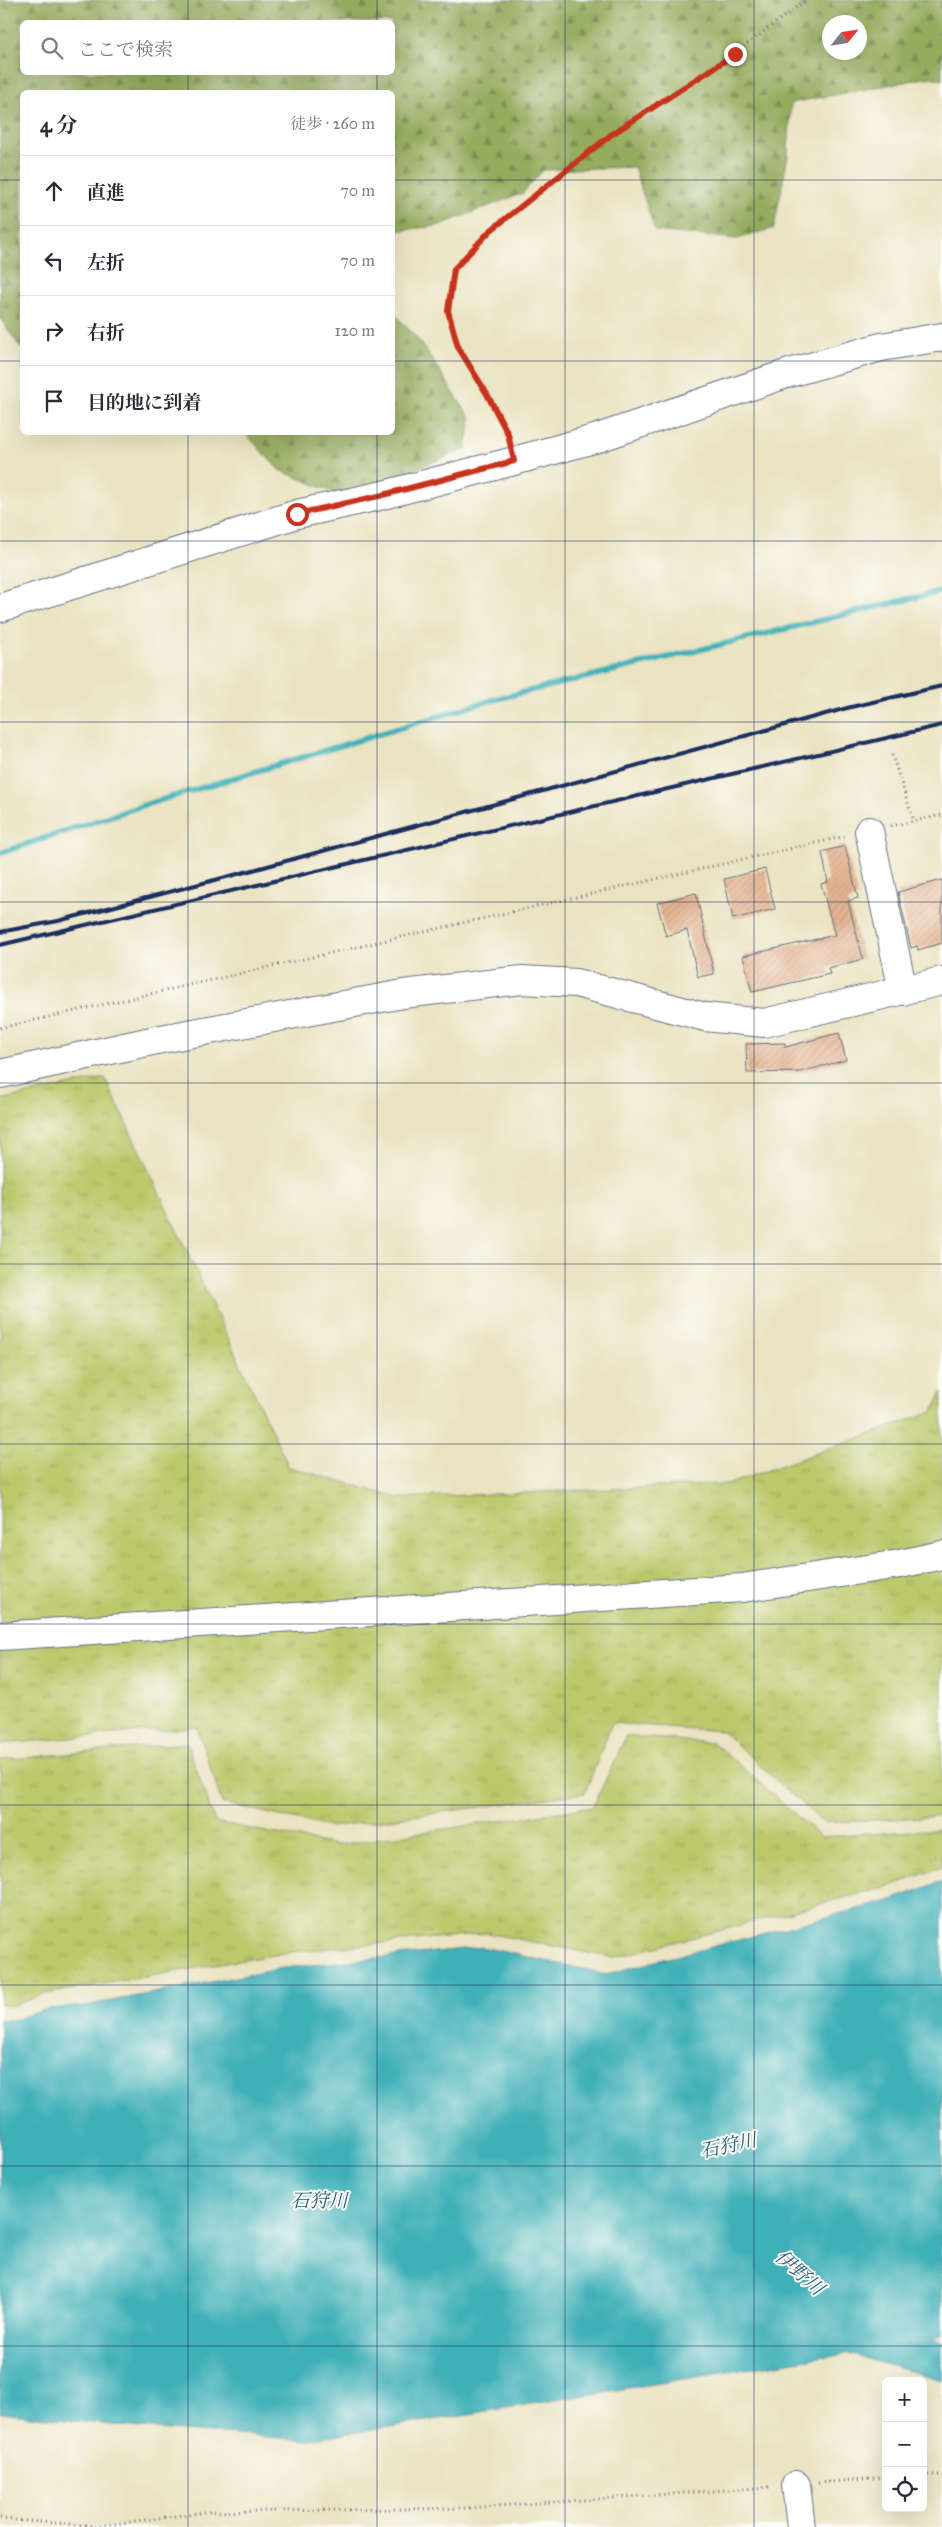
<!DOCTYPE html>
<html lang="ja">
<head>
<meta charset="utf-8">
<style>
	:root { --surface:#fff; --page:#f7f7f7; --text:#2b2b33; --muted:#7c7c81; --line:#e1e1e2 }
	body { margin:0; font-family:"IM FELL Great Primer","Noto Serif JP",serif; background:var(--page); color:var(--text) }
	.controls { position:absolute; right:15px; bottom:15px; display:grid; overflow:hidden; border-radius:8px; box-shadow:0 5px 20px #0002 }
	.controls button { width:45px; height:45px; display:grid; place-items:center; padding:0; border:0; border-bottom:1px solid var(--line); background:var(--surface); color:var(--text); font:25px sans-serif }
	.compass { position:absolute; left:822px; top:15px; width:45px; height:45px; border-radius:50%; background:var(--surface); box-shadow:0 5px 20px #0002; rotate:60deg }
	.stop { position:absolute; width:15px; height:15px; margin:-11px; border:4px solid #c8321e; border-radius:50%; background:#fff }
	.stop.end { background:#c8321e; border-color:#fff; box-shadow:0 1px 5px #0008 }
	.list { margin:0; padding:0; list-style:none }
	h2 { display:flex; justify-content:space-between; align-items:center; height:65px; margin:0; padding:0 20px; font-size:21px }
	h2 small { font-size:16px; font-weight:400; color:var(--muted) }
	.list li { display:grid; grid-template-columns:32px 1fr auto; gap:15px; align-items:center; box-sizing:border-box; height:70px; padding:0 20px; border-top:1px solid var(--line) }
	.list b { display:block; font-size:19px; white-space:nowrap }
	.list em { font-size:16px; font-style:normal; color:var(--muted) }
	.icon { flex:none; width:28px; height:28px; fill:none; stroke:currentColor; stroke-width:2; stroke-linecap:round; stroke-linejoin:round }
	.map { position:relative; flex:none; width:942px; height:2527px; overflow:hidden }
	.search { position:absolute; background:var(--surface); box-shadow:0 5px 20px #0002; left:20px; top:20px; width:375px; height:55px; display:flex; align-items:center; gap:12px; box-sizing:border-box; padding:0 18px; border-radius:8px; color:var(--muted); font-size:19px }
	.panel { position:absolute; background:var(--surface); box-shadow:0 5px 20px #0002; left:20px; top:90px; width:375px; height:345px; border-radius:8px }
	.map>svg:first-child { display:block }
	.grass { fill:url(#grass-tufts); stroke:#6c7c64 }
	.forest { fill:url(#forest-firs); stroke:#586e5e; fill-rule:evenodd }
	.water { fill:#3fb0b8; stroke:#2d708b }
	.lines { fill:none; stroke-linecap:round; stroke-linejoin:round }
	.stream { stroke:#3fb0b8; stroke-width:6 }
	.building { fill:url(#building-hatch) }
	.minor-casing { stroke:#636e80; stroke-width:30 }
	.path { stroke:#636e80; stroke-width:3; stroke-dasharray:1 4; stroke-linecap:butt }
	.minor { stroke:#fff; stroke-width:28 }
	.rail { stroke:#1b2f5e; stroke-width:4 }
	.route { stroke:#c8321e; stroke-width:6 }
	.grid { fill:none; stroke:#1b2f5e; stroke-width:1; stroke-opacity:0.55 }
	.labels { text-anchor:middle; stroke-width:4; stroke-linejoin:round; paint-order:stroke }
	.water-label { font-size:19px; font-style:italic; fill:#285c7e; stroke:#fdfcf7 }
</style>
</head>
<body>
<div class="map">
<svg width="942" height="2527" viewBox="0 0 942 2527">
	<defs>
		<pattern id="grass-tufts" width="24" height="20" patternUnits="userSpaceOnUse" patternTransform="scale(1.25)"><rect width="24" height="20" fill="#bcc86a"/><path d="M3 7l-1-3M5 7V3M7 7l1-3M15 17l-1-3M17 17v-4M19 17l1-3" fill="none" stroke="#a1ac5e"/></pattern>
		<pattern id="forest-firs" width="22" height="20" patternUnits="userSpaceOnUse" patternTransform="scale(1.25)"><rect width="22" height="20" fill="#95ac5e"/><path d="M5 1l3.5 6h-7zM16 11l3.5 6h-7z" fill="#798c51"/></pattern>
		<pattern id="building-hatch" width="6" height="6" patternUnits="userSpaceOnUse" patternTransform="scale(1.25)"><rect width="6" height="6" fill="#e5b390"/><path d="M-1 1l2-2M0 6l6-6M5 7l2-2" fill="none" stroke="#c49a7f"/></pattern>
	</defs>
	<rect width="100%" height="100%" fill="#fdfcf7"/>
	<filter id="ink" filterUnits="userSpaceOnUse"><feTurbulence type="fractalNoise" baseFrequency=".02" numOctaves="2"/><feDisplacementMap in="SourceGraphic" scale="10" xChannelSelector="R" yChannelSelector="G"/><feConvolveMatrix kernelMatrix="1 2 1 2 8 2 1 2 1" color-interpolation-filters="sRGB"/></filter>
	<filter id="wash" filterUnits="userSpaceOnUse"><feTurbulence type="fractalNoise" baseFrequency=".0096" numOctaves="4" result="noise"/><feDisplacementMap in="SourceGraphic" scale="20" xChannelSelector="R" yChannelSelector="G"/><feGaussianBlur stdDeviation="1.12" result="paint"/><feColorMatrix in="noise" values="0 0 0 0 0 0 0 0 0 0 0 0 0 0 0 0 0 1.4 0 .05"/><feComposite in="paint" operator="in"/></filter>
	<g filter="url(#wash)">
		<rect width="100%" height="100%" fill="#eae2c0"/>
		<path class="grass" d="M 105,1078 L 289,1467 L 399,1498 L 729,1484 L 932,1412 L 942,1392 L 942,1816 L 823,1823 L 722,1731 L 612,1723 L 585,1793 L 330,1827 L 222,1803 L 197,1727 L 0,1744 L 0,1100 Z
			M 626,1736 L 714,1743 L 821,1837 L 942,1829 L 942,1867 L 893,1885 L 614,1958 L 487,1933 L 290,1952 L 45,1994 L 12,2006 L 0,2005 L 0,1760 L 187,1743 L 215,1822 L 336,1845 L 593,1807 Z"/>
		<path class="forest" d="M 0,0 L 942,0 L 942,80 L 931,77 L 791,103 L 788,155 L 774,228 L 737,239 L 655,231 L 634,167 L 543,170 L 523,193 L 437,226 L 393,231 L 392,92 L 22,92 L 22,350 L 0,318 ZM 22,22 L 392,22 L 392,72 L 22,72 ZM 830,22 L 860,22 L 860,52 L 830,52 Z
			M 393,312 L 422,344 L 471,419 L 466,449 L 345,497 L 279,470 L 245,433 L 392,432 Z"/>
		<path class="water" d="M 942,1881 L 942,2334 L 932,2339 L 942,2342 L 942,2380 L 845,2353 L 309,2440 L 140,2428 L 0,2413 L 0,2020 L 14,2020 L 47,2009 L 85,2006 L 283,1968 L 482,1947 L 606,1974 L 889,1901 Z"/>
		<g class="lines">
			<path class="stream" d="M 0,853 L 141,806 L 492,700 L 942,591"/>
		</g>
		<g id="blocks">
			<path class="building" d="M 845,846 L 858,898 L 848,901 L 863,959 L 828,968 L 830,974 L 752,992 L 743,956 L 835,935 L 821,884 L 828,882 L 822,852 Z
				M 765,869 L 775,909 L 733,919 L 724,879 Z
				M 942,880 L 942,943 L 918,950 L 917,946 L 911,948 L 898,892 Z
				M 696,893 L 714,974 L 698,977 L 687,930 L 666,936 L 657,903 Z
				M 839,1033 L 846,1060 L 800,1072 L 747,1073 L 746,1044 L 785,1043 L 785,1047 Z"/>
		</g>
	</g>
	<g filter="url(#ink)">
		<use href="#blocks" fill-opacity="0" stroke="#636e80" stroke-width="1"/>
		<g class="lines">
			<g class="minor-casing">
				<path id="minor" d="M 0,608 L 297,514 L 379,496 L 514,461 L 598,438 L 786,374 L 881,347 L 942,337
					M 869,831 L 903,991
					M 0,1074 L 161,1039 L 403,994 L 522,980 L 576,983 L 705,1017 L 764,1023 L 942,981
					M 0,1636 L 742,1588 L 900,1564 L 942,1555
					M 796,2485 L 801,2527"/>
			</g>
			<path class="path" d="M 509,438 L 487,394 L 458,347 L 448,311 L 454,269 L 489,231 L 612,134 L 735,53 L 806,0
				M 892,755 L 914,821
				M 891,826 L 942,815
				M 0,1028 L 846,836
				M 923,2475 L 942,2475
				M 818,2483 L 886,2477
				M 0,2519 L 98,2526 L 205,2512 L 466,2508 L 772,2487"/>
			<use href="#minor" class="minor"/>
			<path class="rail" d="M 0,932 L 58,921 L 253,870 L 851,707 L 942,686
				M 0,945 L 942,725"/>
		</g>
	</g>
	<g class="lines" filter="url(#ink)">
		<path class="route" d="M 297,514 L 379,496 L 514,461 L 508,434 L 487,394 L 458,347 L 448,311 L 454,269 L 490,231 L 612,134 L 735,54"/>
	</g>
	<path class="grid" d="M 188,0 L 188,22M 377,0 L 377,22M 565,0 L 565,2527M 754,0 L 754,2527M 188,72 L 188,92M 377,72 L 377,92M 0,180 L 22,180M 392,180 L 942,180M 0,361 L 22,361M 392,361 L 942,361M 188,432 L 188,2527M 377,432 L 377,2527M 0,541 L 942,541M 0,722 L 942,722M 0,902 L 942,902M 0,1083 L 942,1083M 0,1264 L 942,1264M 0,1444 L 942,1444M 0,1624 L 942,1624M 0,1805 L 942,1805M 0,1985 L 942,1985M 0,2166 L 942,2166M 0,2346 L 942,2346"/>
	<g class="labels">
		<g class="water-label">
			<text transform="translate(728 2145) rotate(-12)" y="7">石狩川</text>
			<text x="319" y="2207">石狩川</text>
			<text transform="translate(800 2272) rotate(41)" y="7">伊野川</text>
		</g>
	</g>
</svg>
<div class="controls">
<button>+</button>
<button>−</button>
<button><svg class="icon" aria-label="locate" viewBox="0 0 24 24"><circle cx="12" cy="12" r="6"/><path d="M12 2v4M12 18v4M2 12h4M18 12h4"/></svg></button>
</div>
<svg class="compass" viewBox="-18 -18 36 36"><path d="M0-13l5 13h-10z" fill="#e53935"/><path d="M0 13l5-13h-10z" fill="#7c7c81"/></svg>
<div class="stop" style="left:297px;top:514px"></div>
<div class="stop end" style="left:735px;top:54px"></div>
<div class="search"><svg class="icon" aria-label="search" viewBox="0 0 24 24"><circle cx="10" cy="10" r="6"/><path d="M15 15l6 6"/></svg>ここで検索</div>
<section class="panel">
<h2>4 分<small>徒歩 · 260 m</small></h2>
<ul class="list">
<li><svg class="icon" aria-label="ahead" viewBox="0 0 24 24"><path d="M12 20V5M6 11l6-6 6 6"/></svg><div><b>直進</b></div><em>70 m</em></li>
<li><svg class="icon" aria-label="left" viewBox="0 0 24 24"><path d="M17 20v-9H6M10 6l-5 5 5 5"/></svg><div><b>左折</b></div><em>70 m</em></li>
<li><svg class="icon" aria-label="right" viewBox="0 0 24 24"><path d="M7 20v-9h11M14 6l5 5-5 5"/></svg><div><b>右折</b></div><em>120 m</em></li>
<li><svg class="icon" aria-label="arrive" viewBox="0 0 24 24"><path d="M6 21V4h12l-3 4 3 4H6"/></svg><div><b>目的地に到着</b></div></li>
</ul>
</section>
</div>
</body>
</html>
